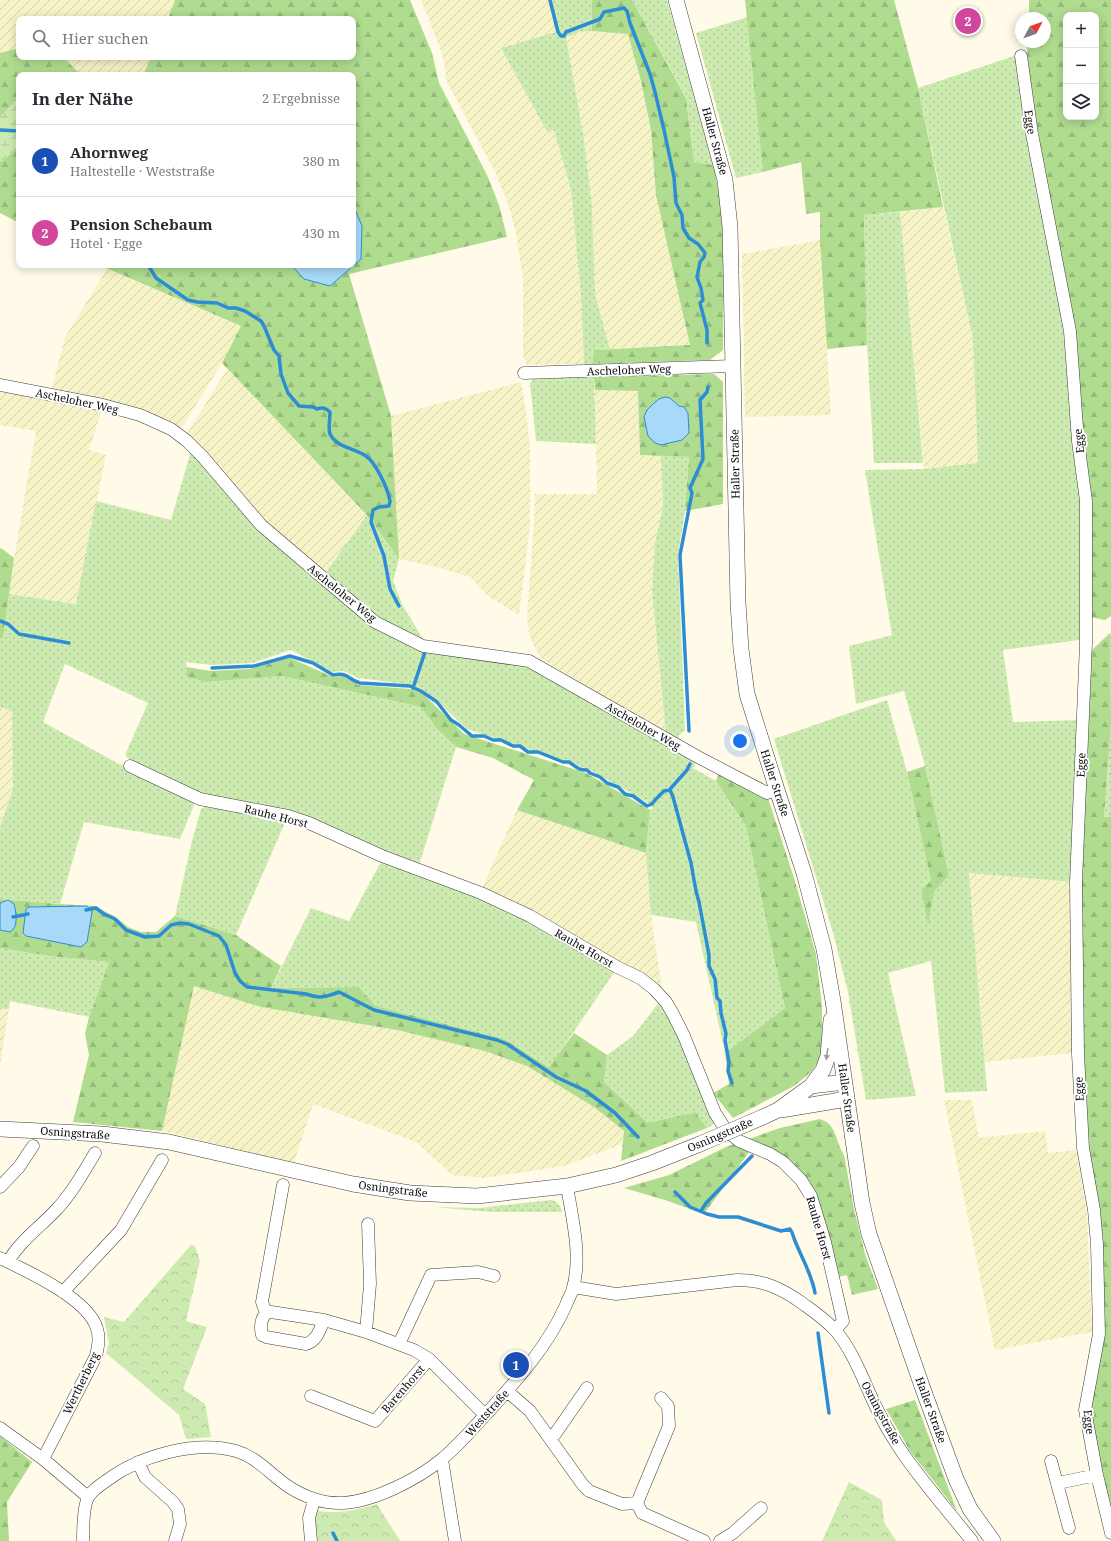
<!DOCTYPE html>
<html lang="de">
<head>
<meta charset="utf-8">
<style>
	:root { --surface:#fff; --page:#f7f7f7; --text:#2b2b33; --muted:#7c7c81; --line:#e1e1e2; --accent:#d93025 }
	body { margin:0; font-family:"Noto Serif",serif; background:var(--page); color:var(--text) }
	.controls { position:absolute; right:12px; top:12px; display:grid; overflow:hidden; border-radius:8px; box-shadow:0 2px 10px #0003 }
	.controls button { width:36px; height:36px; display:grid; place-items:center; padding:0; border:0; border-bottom:1px solid var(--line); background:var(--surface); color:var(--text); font:20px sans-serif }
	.compass { position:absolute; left:1015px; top:12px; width:36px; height:36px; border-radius:50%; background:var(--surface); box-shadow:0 2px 10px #0003; rotate:49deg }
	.you { position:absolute; left:740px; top:741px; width:14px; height:14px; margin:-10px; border:3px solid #fff; border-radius:50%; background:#1a73e8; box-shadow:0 0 0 6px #1a73e833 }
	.badge { display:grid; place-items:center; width:26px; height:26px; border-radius:50%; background:var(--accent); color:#fff; font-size:13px; font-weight:700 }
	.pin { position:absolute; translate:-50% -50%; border:2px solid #fff; box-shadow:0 1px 4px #0006 }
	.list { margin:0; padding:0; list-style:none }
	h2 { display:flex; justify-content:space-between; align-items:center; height:52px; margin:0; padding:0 16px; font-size:17px }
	h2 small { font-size:13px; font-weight:400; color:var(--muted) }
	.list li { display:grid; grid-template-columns:26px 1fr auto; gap:12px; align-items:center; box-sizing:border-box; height:72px; padding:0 16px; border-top:1px solid var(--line) }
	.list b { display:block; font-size:15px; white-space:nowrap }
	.list p { margin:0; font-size:13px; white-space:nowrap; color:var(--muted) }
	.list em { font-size:13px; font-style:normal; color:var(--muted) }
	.icon { flex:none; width:22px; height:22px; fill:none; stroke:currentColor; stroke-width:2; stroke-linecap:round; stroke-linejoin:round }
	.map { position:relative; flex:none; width:1111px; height:1541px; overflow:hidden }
	.search { position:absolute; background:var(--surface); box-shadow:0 2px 10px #0003; left:16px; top:16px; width:340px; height:44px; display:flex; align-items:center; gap:10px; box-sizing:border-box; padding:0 14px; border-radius:8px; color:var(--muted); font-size:15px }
	.panel { position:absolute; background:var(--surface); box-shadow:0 2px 10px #0003; left:16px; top:72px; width:340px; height:196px; border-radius:8px }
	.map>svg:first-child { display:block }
	.farmland { fill:url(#farmland-furrows) }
	.grass { fill:url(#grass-dots) }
	.forest { fill:url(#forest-firs); fill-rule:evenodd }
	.wetland { fill:url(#wetland-marsh) }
	.park { fill:url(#park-crowns) }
	.water { fill:#a9d9f9; stroke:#2d8dd4 }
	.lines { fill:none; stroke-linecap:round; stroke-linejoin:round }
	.stream { stroke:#2d8dd4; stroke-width:3.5 }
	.minor-casing { stroke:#3d3d3d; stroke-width:13 }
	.tertiary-casing { stroke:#3d3d3d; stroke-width:16 }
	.minor { stroke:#fff; stroke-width:12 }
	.tertiary { stroke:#fff; stroke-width:15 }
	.tertiary-bridge-casing { stroke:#3d3d3d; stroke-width:16; stroke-linecap:butt }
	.tertiary-bridge { stroke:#fff; stroke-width:15 }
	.oneway { fill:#9d9d9d }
	.labels { text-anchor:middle; stroke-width:4; stroke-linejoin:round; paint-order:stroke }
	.street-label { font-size:11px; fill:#0a0a0a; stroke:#fff }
</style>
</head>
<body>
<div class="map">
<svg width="1111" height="1541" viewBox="0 0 1111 1541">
	<defs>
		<pattern id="farmland-furrows" width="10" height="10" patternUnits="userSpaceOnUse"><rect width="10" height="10" fill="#f6f3c7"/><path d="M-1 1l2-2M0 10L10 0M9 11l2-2" fill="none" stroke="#d2cfaa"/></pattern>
		<pattern id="grass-dots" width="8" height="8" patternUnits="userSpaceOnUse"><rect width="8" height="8" fill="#cdebb0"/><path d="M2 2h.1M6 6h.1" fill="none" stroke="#afc896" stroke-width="1.8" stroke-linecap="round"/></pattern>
		<pattern id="forest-firs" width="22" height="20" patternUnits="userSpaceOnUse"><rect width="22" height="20" fill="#afdc8f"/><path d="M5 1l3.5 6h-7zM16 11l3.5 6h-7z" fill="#95bb7a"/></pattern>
		<pattern id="wetland-marsh" width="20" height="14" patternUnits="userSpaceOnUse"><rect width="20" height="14" fill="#cdebb0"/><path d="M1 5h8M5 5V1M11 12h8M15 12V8" fill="none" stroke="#afc896"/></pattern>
		<pattern id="park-crowns" width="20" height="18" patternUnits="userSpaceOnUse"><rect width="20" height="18" fill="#cdebb0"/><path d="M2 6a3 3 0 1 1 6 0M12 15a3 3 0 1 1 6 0" fill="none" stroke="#afc896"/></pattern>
	</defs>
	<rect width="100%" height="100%" fill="#fffbe8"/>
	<path class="farmland" d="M 0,0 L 175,0 L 168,19 L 19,19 L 19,48 L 0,53 Z
		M 421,0 L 548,0 L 556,32 L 502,48 L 548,133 L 554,130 L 571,190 L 581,296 L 584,364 L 527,365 L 523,356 L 523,279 L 516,233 L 507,201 L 495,172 L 446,80 L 445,66 L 441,51 Z
		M 592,31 L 628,34 L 641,81 L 651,130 L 656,195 L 690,345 L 610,349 L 595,294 L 592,206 L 584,139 L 566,37 L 580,32 Z
		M 63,57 L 151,57 L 143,75 L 81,75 Z
		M 943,207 L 973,339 L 978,464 L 924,469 L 900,212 Z
		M 820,240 L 831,415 L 745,417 L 742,254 Z
		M 107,269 L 241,326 L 222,363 L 180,431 L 51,392 L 65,337 Z
		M 227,369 L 367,515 L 324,575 L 254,514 L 186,435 Z
		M 521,382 L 526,411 L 530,447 L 530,525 L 519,615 L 489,597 L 470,577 L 437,567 L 399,559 L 391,416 Z
		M 0,388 L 102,409 L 89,450 L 106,455 L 76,604 L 9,594 L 14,558 L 36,431 L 0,425 Z
		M 595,390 L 638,391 L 640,455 L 661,456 L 663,507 L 655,543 L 652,590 L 666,734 L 540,658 L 529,634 L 527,616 L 534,524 L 535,494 L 597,494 Z
		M 0,707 L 12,711 L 13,789 L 0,827 Z
		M 517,810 L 646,853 L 651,915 L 662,989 L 482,888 Z
		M 969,873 L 1073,882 L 1073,1053 L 985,1062 Z
		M 194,985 L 261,1007 L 397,1030 L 485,1051 L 527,1066 L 594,1107 L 624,1132 L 622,1144 L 564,1166 L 484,1178 L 452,1175 L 416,1142 L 313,1104 L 294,1163 L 162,1131 Z
		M 0,1009 L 9,1009 L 0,1066 Z
		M 944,1100 L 972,1100 L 979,1138 L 1045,1131 L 1048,1153 L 1076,1150 L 1087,1214 L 1092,1332 L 995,1350 Z"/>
	<path class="grass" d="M 548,0 L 592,0 L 592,31 L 580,32 L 566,37 L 584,139 L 592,206 L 595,294 L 610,349 L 594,350 L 592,364 L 584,364 L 581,296 L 571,190 L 554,130 L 548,133 L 501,48 L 556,32 Z
		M 632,0 L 667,0 L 714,165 L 694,162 L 686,97 Z
		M 748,17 L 763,172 L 736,178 L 696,33 Z
		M 1017,55 L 1065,332 L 1080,501 L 1080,640 L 1003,650 L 1013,722 L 1078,720 L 1073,882 L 969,873 L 987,1091 L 945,1093 L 931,961 L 888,973 L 916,1096 L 866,1100 L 848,992 L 834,936 L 774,739 L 887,700 L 907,772 L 931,881 L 921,890 L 928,924 L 934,892 L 949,875 L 925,766 L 904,691 L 856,704 L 849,646 L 892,635 L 865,470 L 924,469 L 978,463 L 973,339 L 918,88 Z
		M 900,212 L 923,463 L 874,463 L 867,345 L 864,215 Z
		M 594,377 L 596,444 L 536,441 L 530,383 L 533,379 Z
		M 191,451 L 254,524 L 420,649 L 516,663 L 542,672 L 696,761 L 693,768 L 716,781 L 746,826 L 785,1008 L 725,1053 L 696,922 L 651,915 L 646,853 L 650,810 L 653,808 L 650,804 L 588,769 L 467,729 L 434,698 L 422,689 L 413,685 L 358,678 L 344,671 L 332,672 L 291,650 L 252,663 L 212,665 L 186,662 L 187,677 L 206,682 L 282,676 L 421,707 L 436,728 L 456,747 L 419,865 L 290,813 L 188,790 L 131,762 L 125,755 L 148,703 L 65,664 L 43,722 L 121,765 L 192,800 L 194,805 L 180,839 L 84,822 L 60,904 L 0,899 L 0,827 L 13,789 L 12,711 L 0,707 L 0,638 L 3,638 L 9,594 L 76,604 L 96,501 L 171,520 Z
		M 661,456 L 689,457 L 685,511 L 678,555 L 685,730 L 679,735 L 679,742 L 666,734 L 652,590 L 655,543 L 663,507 Z
		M 367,515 L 399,559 L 393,581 L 402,604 L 424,641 L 377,617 L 324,575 Z
		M 1110,633 L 1111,633 L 1111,817 L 1104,817 L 1111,724 Z
		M 209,804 L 287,818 L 236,935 L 175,916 L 192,841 L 201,809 Z
		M 382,860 L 478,896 L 530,920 L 615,971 L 550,1067 L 505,1039 L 376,1006 L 359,987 L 271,988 L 311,908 L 349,921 Z
		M 0,948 L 49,956 L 109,962 L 89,1017 L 10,1001 L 9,1009 L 0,1009 Z
		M 660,1001 L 674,1025 L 716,1123 L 707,1128 L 694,1112 L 648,1123 L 604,1082 L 607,1055 L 633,1036 Z
		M 551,1200 C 557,1201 561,1206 562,1212 L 491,1212 L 433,1207 L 480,1208 Z"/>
	<path class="forest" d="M 175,0 L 410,0 L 432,53 L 439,83 L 487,175 L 499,205 L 507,237 L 349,274 L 391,416 L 399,559 L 367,515 L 222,363 L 241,326 L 99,265 L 353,265 L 353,75 L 143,75 L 151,57 L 353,57 L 353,19 L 168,19 Z
		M 592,0 L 632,0 L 686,98 L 694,162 L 714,165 L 724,226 L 723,350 L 710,360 L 592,364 L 594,350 L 690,345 L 656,195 L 651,130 L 641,81 L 628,34 L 592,31 Z
		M 745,0 L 894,0 L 918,88 L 943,207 L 864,215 L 867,345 L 827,349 L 820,240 L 820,212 L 806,214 L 801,162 L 763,172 Z
		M 1029,0 L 1111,0 L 1111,616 L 1105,620 L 1090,617 L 1083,441 L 1074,331 L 1038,132 L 1027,55 L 1028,42 L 1045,42 L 1045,18 L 1029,18 ZM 1066,15 L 1096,15 L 1096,117 L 1066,117 Z
		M 19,48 L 19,57 L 63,57 L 81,75 L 19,75 L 19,223 L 0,213 L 0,53 Z
		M 714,374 L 723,382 L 723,504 L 685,511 L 689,457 L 640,455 L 638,391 L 595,390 L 594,377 Z
		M 1,548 L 14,558 L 3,638 L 0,638 L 0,549 Z
		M 1110,633 L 1111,724 L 1104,817 L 1111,817 L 1111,1511 L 1102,1474 L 1091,1411 L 1103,1336 L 1088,1147 L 1082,1054 L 1082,882 L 1092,650 Z
		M 290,658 L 333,677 L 343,676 L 358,685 L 410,689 L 420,691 L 464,734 L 586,773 L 650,810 L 646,853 L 517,810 L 534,780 L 493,758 L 456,747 L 436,728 L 421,707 L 282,676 L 206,682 L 187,677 L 186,667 L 211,671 L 249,669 Z
		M 925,766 L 949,875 L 934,892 L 928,925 L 921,890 L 931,881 L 907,772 Z
		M 719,773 L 768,798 L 794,878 L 816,954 L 822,1007 L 822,1056 L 811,1072 L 794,1086 L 733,1118 L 713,1093 L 729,1084 L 725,1053 L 785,1008 L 746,826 L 716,781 Z
		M 0,899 L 59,904 L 94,906 L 114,916 L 128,927 L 141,932 L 156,932 L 175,916 L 236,935 L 281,966 L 271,988 L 359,987 L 376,1006 L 505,1039 L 549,1067 L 574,1033 L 607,1055 L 604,1082 L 648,1123 L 695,1112 L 707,1128 L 621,1161 L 624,1131 L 594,1107 L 527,1066 L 485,1051 L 397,1030 L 261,1007 L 194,986 L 162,1131 L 73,1122 L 89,1055 L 85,1034 L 89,1017 L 109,962 L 49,956 L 0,948 Z
		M 820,1119 C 822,1120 826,1121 828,1123 C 836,1129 837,1145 844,1155 L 854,1209 L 865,1254 L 878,1289 L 852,1295 L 847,1275 L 838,1277 L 829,1240 L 809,1180 L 783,1155 L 755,1144 L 704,1214 L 665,1200 L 624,1188 L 669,1175 L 726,1147 L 780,1128 Z
		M 915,1400 L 957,1511 L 910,1451 L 886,1409 Z
		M 0,1436 L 32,1462 L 7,1502 L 9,1541 L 0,1541 Z"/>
	<path class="wetland" d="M 19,97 L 19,146 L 3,161 L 0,161 L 0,117 Z"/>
	<path class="park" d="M 191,1245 L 195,1246 L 200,1261 L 186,1321 L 207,1327 L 183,1389 L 205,1404 L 211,1437 L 186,1439 L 179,1415 L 106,1353 L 109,1343 L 104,1317 L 124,1322 Z
		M 849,1482 L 882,1500 L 884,1522 L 896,1541 L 822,1541 Z
		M 377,1504 L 400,1541 L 316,1541 L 313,1516 L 318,1511 C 341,1514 356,1510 377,1504 Z"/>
	<path class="water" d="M 353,205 L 362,226 L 361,259 L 330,286 L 304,279 L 291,265 L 353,265 Z
		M 665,397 L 670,398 L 679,406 L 684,407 L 688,413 L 689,433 L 682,440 L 661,445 L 655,443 L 648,436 L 644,417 L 647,410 L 653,404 L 659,399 Z
		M 8,900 L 14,904 C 16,912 19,927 10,932 L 0,930 L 0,903 Z
		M 87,906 L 92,912 L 87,942 L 81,947 L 26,936 L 23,933 L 26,909 L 29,907 Z"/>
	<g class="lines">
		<path class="stream" d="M 550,0 L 558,32 L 561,36 L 564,36 L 566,32 L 600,19 L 604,12 L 624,8 L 627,11 L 630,23 L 650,74 L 655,92 L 664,130 L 674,177 L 676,203 L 682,215 L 683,228 L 689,238 L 698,244 L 705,253 L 704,257 L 700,262 L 697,277 L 701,288 L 703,300 L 700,303 L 707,330 L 707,343
			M 0,130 L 19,131
			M 148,265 L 156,278 L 188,300 L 197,302 L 217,303 L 228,308 L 236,308 L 245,311 L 261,321 L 264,326 L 274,350 L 279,356 L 281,374 L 288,393 L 299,406 L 313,407 L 317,409 C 323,407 325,408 330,412 C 330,419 328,429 330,434 C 337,448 355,448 366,456 C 376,463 388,489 390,501 L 389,506 L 379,507 L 373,510 L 371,522 L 384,556 L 390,589 L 399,606
			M 0,621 L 8,624 L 19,634 L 69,643
			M 212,668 L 254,666 L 290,656 L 313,663 L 333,675 C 350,672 346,679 360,683 L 410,686 L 421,691 L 437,702 L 451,720 L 459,725 L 472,736 L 484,736 L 493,740 L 501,740 L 513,746 L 520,746 L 528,752 L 538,752 L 563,762 L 569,762 C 576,767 578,770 587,770 L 590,773 L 600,777 L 607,783 L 618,787 L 625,794 L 633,796 L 647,806 L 652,804 L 655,800 L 664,791 L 670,790 L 673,797 L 691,863 L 696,891 L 699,902 L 709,955 L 709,966 L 715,979 L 717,998 L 720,1001 L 721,1013 L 726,1034 L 725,1040 L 729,1062 L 728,1071 L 732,1083
			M 413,688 L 425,652
			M 689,731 L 680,555 L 692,493 L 690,488 L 703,459 L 700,400 L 707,392 L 708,387
			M 670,790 L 671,788 L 687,770 L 690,764
			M 86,910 L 96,908 L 104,914 L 115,919 L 126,930 L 145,937 L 159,936 L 171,925 L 180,923 L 189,924 L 219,936 L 226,945 L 235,973 L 240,981 L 247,987 L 306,994 C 319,999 326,997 339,992 L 374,1010 L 497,1040 L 507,1044 L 556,1077 L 586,1091 L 615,1113 L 638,1137
			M 13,917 L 28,914
			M 675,1192 L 690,1207 L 707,1214 L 719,1217 L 738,1217 L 781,1231 L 790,1229 C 793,1233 793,1236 795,1241 C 802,1258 812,1275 815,1293
			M 701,1211 L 706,1203 L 752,1156
			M 818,1333 L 829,1413
			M 333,1533 L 337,1541"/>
		<g class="minor-casing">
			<path id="minor" d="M 1021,56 L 1032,134 L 1070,331 L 1078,441 L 1086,501 L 1086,643 L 1076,882 L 1078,1054 L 1083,1148 L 1094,1210 L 1097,1244 L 1099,1334 L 1085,1410 L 1097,1475 L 1111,1533
				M 524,373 L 733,366
				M 0,385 L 103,405 L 140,415 L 171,429 L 187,441 L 202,456 L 261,525 L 375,622 L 423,646 L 529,661 L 698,757 L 767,793 L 777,790
				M 130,766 L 200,799 L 288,816 L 309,823 L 382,856 L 481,893 L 530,916 L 617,967 L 640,978 L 654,989 L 666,1002 L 673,1014 L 684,1036 L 715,1113 L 726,1130 L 739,1141 L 770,1154 L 783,1162 L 801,1180 L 811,1196 L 825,1242 L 843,1321 L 835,1330
				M 0,1187 L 19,1167 L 33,1146
				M 0,1258 C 27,1271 89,1299 97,1329 C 100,1338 98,1347 96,1356 L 43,1459
				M 8,1262 C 19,1242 40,1227 56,1210 C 72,1193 83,1173 95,1153
				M 573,1287 L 616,1294 L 737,1280 C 763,1280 781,1288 802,1303 C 813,1311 825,1319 835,1330 C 855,1353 865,1386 879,1413 C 886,1427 895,1442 904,1455 C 925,1485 949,1512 972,1541
				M 63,1292 L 121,1230 L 162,1160
				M 266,1313 L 262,1302 L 283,1185
				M 324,1320 C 320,1329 317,1341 306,1344 L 266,1337 L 262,1335 C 260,1327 261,1319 266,1313 L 271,1312 L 324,1320 L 366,1332 L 414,1350 L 429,1359 L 485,1415
				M 366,1332 L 370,1284 L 368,1224
				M 399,1344 L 431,1275 L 478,1272 L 494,1276
				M 507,1391 L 530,1411 L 583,1485 L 589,1491 L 622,1504 L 637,1503 L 642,1513 L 704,1541
				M 311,1396 L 375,1421 L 429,1359
				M 0,1428 L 43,1459 L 88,1497
				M 550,1438 L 555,1434 L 587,1388
				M 442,1459 L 455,1541
				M 1051,1461 L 1069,1528
				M 138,1462 L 145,1477 L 173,1502 L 178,1509 L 180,1524 L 175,1541
				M 1058,1483 L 1097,1475
				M 637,1503 L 669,1426 L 668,1406 L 661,1398
				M 83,1541 C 83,1531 83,1504 89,1496 C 93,1490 100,1485 106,1481 C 139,1456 194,1440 236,1451 C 257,1457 271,1475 289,1487 C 305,1497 323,1504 343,1503 C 375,1501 418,1479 442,1459 C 459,1445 473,1428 488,1412 C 517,1380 548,1346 566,1305 C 568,1299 572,1293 573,1288 C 582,1255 572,1218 567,1186
				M 311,1541 L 309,1518 L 314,1500
				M 720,1541 L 733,1533 L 761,1508"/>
		</g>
		<g class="tertiary-casing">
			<path id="tertiary" d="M 676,0 L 725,180 L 730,227 L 738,603 L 741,649 L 747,694 L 777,790 L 804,873 L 824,949 L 833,1001 L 854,1147 L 862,1203 L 869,1234 L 923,1389 L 956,1479 L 970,1509 L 993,1541
				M 811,1086 L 845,1082
				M 781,1110 L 847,1099
				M 763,1117 L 778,1110 L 811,1086 L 823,1070 L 828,1056 L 831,1020
				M 0,1129 L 102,1134 L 169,1142 L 353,1184 L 410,1193 L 477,1196 L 567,1186 L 616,1175 L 652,1163 L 700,1144"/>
		</g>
		<use href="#minor" class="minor"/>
		<use href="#tertiary" class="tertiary"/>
		<g class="tertiary-bridge-casing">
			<path id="tertiary-bridge" d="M 700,1144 L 763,1117"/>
		</g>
		<use href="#tertiary-bridge" class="tertiary-bridge"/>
	</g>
	<defs><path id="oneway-solid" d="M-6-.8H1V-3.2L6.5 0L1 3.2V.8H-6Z"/></defs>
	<use class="oneway" href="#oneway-solid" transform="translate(827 1054) rotate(98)"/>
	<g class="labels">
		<g class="street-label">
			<text transform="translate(1030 122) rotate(82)" y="4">Egge</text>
			<text transform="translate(715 141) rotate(75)" y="4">Haller Straße</text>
			<text transform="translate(629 370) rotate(-2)" y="4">Ascheloher Weg</text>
			<text transform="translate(77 401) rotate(12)" y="4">Ascheloher Weg</text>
			<text transform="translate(1079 441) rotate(-96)" y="4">Egge</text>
			<text transform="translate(735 464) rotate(-91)" y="4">Haller Straße</text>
			<text transform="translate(342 593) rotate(39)" y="4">Ascheloher Weg</text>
			<text transform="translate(643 726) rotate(30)" y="4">Ascheloher Weg</text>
			<text transform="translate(1081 765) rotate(-88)" y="4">Egge</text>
			<text transform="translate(775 783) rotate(72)" y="4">Haller Straße</text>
			<text transform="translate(276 816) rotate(14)" y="4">Rauhe Horst</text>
			<text transform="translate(584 948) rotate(30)" y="4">Rauhe Horst</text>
			<text transform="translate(1079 1089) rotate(-93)" y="4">Egge</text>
			<text transform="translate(847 1098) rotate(82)" y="4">Haller Straße</text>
			<text transform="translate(75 1133) rotate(4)" y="4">Osningstraße</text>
			<text transform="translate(720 1135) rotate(-23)" y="4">Osningstraße</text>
			<text transform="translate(393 1189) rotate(7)" y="4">Osningstraße</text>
			<text transform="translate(819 1228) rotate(74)" y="4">Rauhe Horst</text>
			<text transform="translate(81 1383) rotate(-64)" y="4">Wertherberg</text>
			<text transform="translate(403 1389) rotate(-49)" y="4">Barenhorst</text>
			<text transform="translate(931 1410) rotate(70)" y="4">Haller Straße</text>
			<text transform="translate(487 1413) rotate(-48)" y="4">Weststraße</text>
			<text transform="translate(881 1413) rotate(62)" y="4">Osningstraße</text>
			<text transform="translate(1089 1422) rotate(83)" y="4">Egge</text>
		</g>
	</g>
</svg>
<div class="controls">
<button>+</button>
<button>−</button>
<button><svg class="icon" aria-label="layers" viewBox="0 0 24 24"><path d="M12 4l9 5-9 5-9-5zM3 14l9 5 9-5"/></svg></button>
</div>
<svg class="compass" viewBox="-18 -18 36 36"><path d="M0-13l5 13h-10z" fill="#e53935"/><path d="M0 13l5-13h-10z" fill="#7c7c81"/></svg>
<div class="you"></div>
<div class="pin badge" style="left:516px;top:1365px;background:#1a4fb4">1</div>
<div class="pin badge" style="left:968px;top:21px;background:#d1479c">2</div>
<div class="search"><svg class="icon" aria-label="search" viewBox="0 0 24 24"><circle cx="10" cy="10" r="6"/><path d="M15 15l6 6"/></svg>Hier suchen</div>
<section class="panel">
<h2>In der Nähe<small>2 Ergebnisse</small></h2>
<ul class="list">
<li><span class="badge" style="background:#1a4fb4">1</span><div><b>Ahornweg</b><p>Haltestelle · Weststraße</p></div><em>380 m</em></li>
<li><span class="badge" style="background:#d1479c">2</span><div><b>Pension Schebaum</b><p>Hotel · Egge</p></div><em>430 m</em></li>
</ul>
</section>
</div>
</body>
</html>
